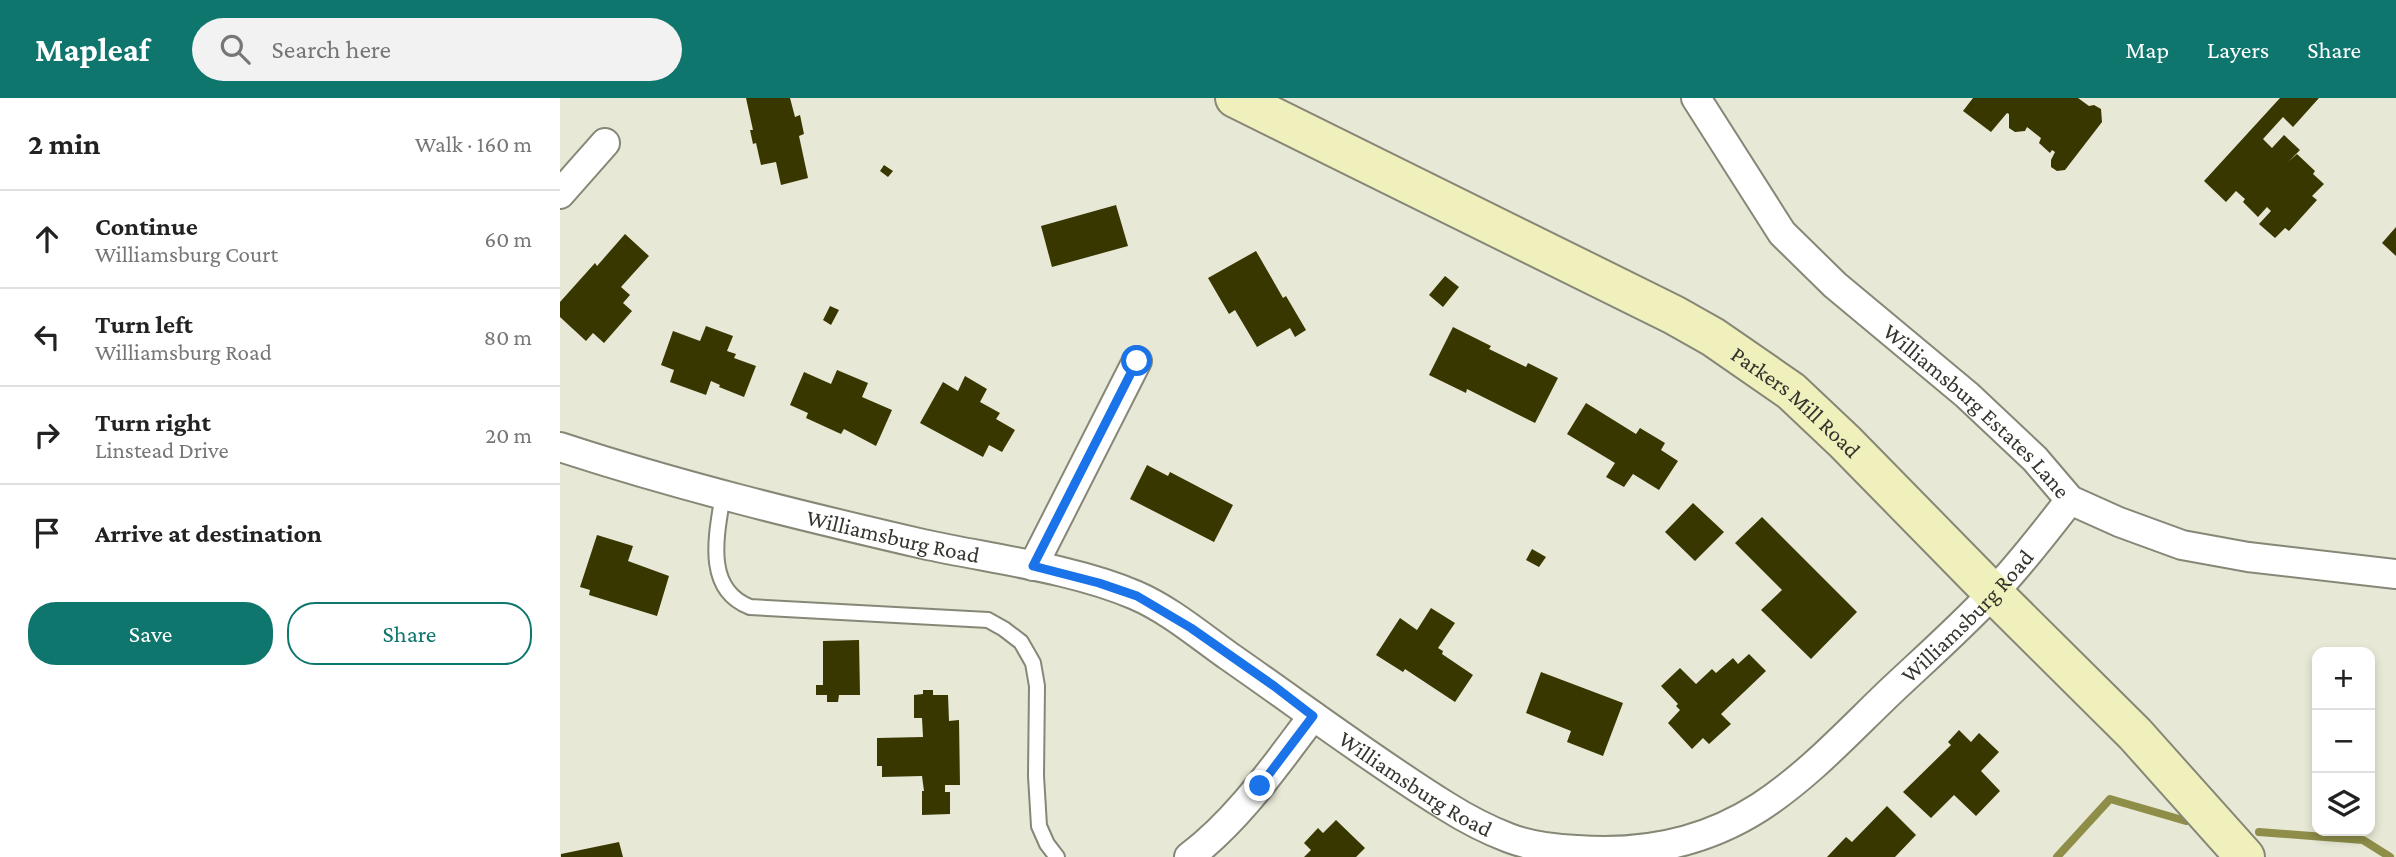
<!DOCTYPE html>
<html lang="en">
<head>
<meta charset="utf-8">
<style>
	:root { --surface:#fff; --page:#f2f2f2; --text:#222; --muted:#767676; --line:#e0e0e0; --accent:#0f766e }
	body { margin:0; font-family:"Crimson Pro",serif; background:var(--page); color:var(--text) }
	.controls { position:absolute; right:21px; bottom:21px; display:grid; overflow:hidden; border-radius:14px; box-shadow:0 4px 10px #0003 }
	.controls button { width:63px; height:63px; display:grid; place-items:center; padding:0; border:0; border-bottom:2px solid var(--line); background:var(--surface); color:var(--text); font:35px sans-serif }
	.stop { position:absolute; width:21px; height:21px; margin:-16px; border:5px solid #1a73e8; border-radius:50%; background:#fff }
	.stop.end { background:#1a73e8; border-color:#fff; box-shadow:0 2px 7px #0008 }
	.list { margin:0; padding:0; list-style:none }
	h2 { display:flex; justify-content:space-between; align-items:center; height:91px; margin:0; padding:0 28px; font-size:30px }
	h2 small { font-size:23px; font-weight:400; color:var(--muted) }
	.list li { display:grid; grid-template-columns:46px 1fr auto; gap:21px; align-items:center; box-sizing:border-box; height:98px; padding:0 28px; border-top:2px solid var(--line) }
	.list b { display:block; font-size:26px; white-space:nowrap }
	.list p { margin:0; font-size:23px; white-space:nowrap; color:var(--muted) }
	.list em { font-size:23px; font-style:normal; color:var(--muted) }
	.actions { display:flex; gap:14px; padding:21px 28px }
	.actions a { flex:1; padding:16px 0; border:2px solid var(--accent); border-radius:28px; text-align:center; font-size:24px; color:var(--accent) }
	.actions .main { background:var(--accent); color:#fff }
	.icon { flex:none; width:38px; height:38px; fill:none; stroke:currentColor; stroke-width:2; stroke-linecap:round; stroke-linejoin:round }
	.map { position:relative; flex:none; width:1836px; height:759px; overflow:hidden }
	header { display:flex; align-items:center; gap:42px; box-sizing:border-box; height:98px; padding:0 35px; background:var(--accent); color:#fff }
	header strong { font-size:33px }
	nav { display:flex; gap:38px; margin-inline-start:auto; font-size:24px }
	.search { width:490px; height:63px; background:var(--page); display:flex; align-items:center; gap:18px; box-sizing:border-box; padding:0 24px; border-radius:38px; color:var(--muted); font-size:26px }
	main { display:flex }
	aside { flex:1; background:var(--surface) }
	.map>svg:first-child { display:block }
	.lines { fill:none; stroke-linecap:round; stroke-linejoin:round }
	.stream { stroke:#8e8e49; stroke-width:8 }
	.building { fill:#383700 }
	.service-casing { stroke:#868776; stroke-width:18 }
	.minor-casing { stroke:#868776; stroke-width:32 }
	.secondary-casing { stroke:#868776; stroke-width:42 }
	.service { stroke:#fff; stroke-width:14 }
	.minor { stroke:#fff; stroke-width:28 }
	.secondary { stroke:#f0f0bc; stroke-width:38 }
	.route { stroke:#1a73e8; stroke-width:9 }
	.labels { text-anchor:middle; stroke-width:7; stroke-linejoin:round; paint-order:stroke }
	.street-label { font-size:23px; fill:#35352e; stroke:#f5f6e3 }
</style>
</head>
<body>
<header>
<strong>Mapleaf</strong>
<div class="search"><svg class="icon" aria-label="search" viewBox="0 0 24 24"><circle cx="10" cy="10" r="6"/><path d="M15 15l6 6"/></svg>Search here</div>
<nav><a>Map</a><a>Layers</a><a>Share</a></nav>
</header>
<main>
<aside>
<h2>2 min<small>Walk · 160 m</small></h2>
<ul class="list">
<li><svg class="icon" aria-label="ahead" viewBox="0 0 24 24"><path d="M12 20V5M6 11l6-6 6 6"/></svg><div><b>Continue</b><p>Williamsburg Court</p></div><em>60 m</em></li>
<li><svg class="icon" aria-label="left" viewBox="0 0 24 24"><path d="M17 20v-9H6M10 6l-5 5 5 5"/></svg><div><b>Turn left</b><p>Williamsburg Road</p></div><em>80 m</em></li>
<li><svg class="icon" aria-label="right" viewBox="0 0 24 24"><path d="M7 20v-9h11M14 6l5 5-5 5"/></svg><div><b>Turn right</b><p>Linstead Drive</p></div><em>20 m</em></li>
<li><svg class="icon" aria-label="arrive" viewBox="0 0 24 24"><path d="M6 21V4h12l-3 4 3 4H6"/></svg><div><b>Arrive at destination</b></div></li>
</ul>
<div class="actions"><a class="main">Save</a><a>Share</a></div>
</aside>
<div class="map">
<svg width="1836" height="759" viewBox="0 0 1836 759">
	<rect width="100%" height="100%" fill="#e8e8d6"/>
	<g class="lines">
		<path class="stream" d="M 1699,734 L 1803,742 L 1830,759
			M 1497,759 L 1550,701 L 1626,723"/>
	</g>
	<path class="building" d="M 186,0 L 230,0 L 235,19 L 240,17 L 244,36 L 239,38 L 248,80 L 221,87 L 216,64 L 201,67 L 196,45 L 193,46 L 190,32 L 193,32 Z
		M 1413,0 L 1518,0 L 1529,8 L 1534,7 L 1541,11 L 1542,24 L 1505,72 L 1497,73 L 1491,69 L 1491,62 L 1495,54 L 1492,52 L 1490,55 L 1479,45 L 1481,40 L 1467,29 L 1465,33 L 1455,34 L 1449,30 L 1449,16 L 1447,15 L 1431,34 L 1403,13 Z
		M 1720,0 L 1759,0 L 1733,29 L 1723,19 L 1703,41 L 1712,50 L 1724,37 L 1740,52 L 1728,64 L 1737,56 L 1755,73 L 1753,76 L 1764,86 L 1752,98 L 1757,102 L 1729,133 L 1725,130 L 1715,140 L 1699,126 L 1711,113 L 1707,109 L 1698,119 L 1683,104 L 1685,101 L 1676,93 L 1666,104 L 1644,83 Z
		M 324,67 L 333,73 L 328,79 L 320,73 Z
		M 556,107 L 568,148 L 492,169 L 481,128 Z
		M 1836,129 L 1836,158 L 1822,145 Z
		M 65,136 L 89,158 L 61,189 L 70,197 L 63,205 L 72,213 L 44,245 L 33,235 L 26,243 L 0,219 L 0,204 L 35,165 L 37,168 Z
		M 696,153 L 723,200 L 726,198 L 746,232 L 735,239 L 730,230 L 697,249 L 675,212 L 669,216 L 648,180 Z
		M 885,178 L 899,189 L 883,209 L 869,197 Z
		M 270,208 L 279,212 L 271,227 L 263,222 Z
		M 146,228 L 173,238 L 167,253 L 176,256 L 174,260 L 196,268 L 184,299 L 159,289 L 160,287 L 151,283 L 146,297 L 110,284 L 114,272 L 101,267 L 113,233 L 140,243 Z
		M 893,229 L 931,248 L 929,251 L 966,269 L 968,265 L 998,280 L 975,325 L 907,291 L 906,295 L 869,277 Z
		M 277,272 L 308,285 L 302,299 L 332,312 L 316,348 L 284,331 L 281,336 L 246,320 L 248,315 L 230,307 L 244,274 L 271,286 Z
		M 405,278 L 427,291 L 420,304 L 440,315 L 436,321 L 455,332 L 442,354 L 429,347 L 423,359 L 360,325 L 383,284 L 398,293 Z
		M 1026,305 L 1076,336 L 1080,330 L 1105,345 L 1101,352 L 1118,363 L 1099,392 L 1073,376 L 1064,389 L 1046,379 L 1055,365 L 1007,336 Z
		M 587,367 L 608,378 L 610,374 L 673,407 L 654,444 L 570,401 Z
		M 1133,405 L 1164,434 L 1135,463 L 1105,434 Z
		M 1202,419 L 1297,514 L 1251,561 L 1201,512 L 1222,492 L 1175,445 Z
		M 37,437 L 73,448 L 68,463 L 109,478 L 97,518 L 29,497 L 30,492 L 20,489 Z
		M 972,451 L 986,459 L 979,469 L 966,462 Z
		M 871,510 L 895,525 L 878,550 L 883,553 L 882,556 L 913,577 L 895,604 L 845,571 L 843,574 L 816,557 L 840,520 L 857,532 Z
		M 299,542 L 300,597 L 279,597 L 278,604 L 267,604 L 267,597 L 256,597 L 256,587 L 263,587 L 263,543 Z
		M 1189,556 L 1206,573 L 1161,616 L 1171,626 L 1149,646 L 1143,640 L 1132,651 L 1108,625 L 1120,612 L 1116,608 L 1118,606 L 1101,588 L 1120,570 L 1136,586 L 1152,571 L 1156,575 L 1173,560 L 1178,566 Z
		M 981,574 L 1063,605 L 1043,658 L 1007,644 L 1011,633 L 966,615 Z
		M 363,592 L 373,592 L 373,597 L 388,597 L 389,623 L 399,622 L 400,687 L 385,687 L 385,694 L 390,694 L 390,716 L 362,717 L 362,693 L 364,693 L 362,678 L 322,679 L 322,668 L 317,668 L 317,640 L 363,639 L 362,620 L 354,620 L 354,597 L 363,596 Z
		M 1399,632 L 1411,644 L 1419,635 L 1439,654 L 1421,673 L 1440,693 L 1416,718 L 1394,697 L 1371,720 L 1343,694 L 1391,647 L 1388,644 Z
		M 1327,708 L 1356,737 L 1335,759 L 1267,759 L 1286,739 L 1292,744 Z
		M 776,722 L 805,750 L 796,759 L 744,759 L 751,752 L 744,745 L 758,730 L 763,735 Z
		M 59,744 L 63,759 L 1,759 L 1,756 Z"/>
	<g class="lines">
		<g class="service-casing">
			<path id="service" d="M 163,396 C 157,435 143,491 190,509 L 428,522 L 444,531 L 461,544 L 473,565 L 477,588 L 476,678 L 479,728 L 487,746 L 497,759"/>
		</g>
		<g class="minor-casing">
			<g id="minor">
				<path id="s1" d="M 1136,0 L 1222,135 L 1275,187 L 1407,297 L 1475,361 L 1510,402 L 1559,424 L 1622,447 L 1688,459 L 1836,476"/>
				<path d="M 0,96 L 45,45"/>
				<path id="s2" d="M 0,349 C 119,388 242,418 363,446 C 431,461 512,470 575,497 C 610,512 640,538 670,559 C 742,609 812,662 886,708 C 905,720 928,732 949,740 C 970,748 994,751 1017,752 C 1083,757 1144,745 1200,709 C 1249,677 1289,633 1331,593 C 1365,561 1400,530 1432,496 C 1460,467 1485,434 1510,402"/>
				<path d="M 473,468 L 577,263"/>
				<path d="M 629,759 C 679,721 715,668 753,618"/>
			</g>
		</g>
		<g class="secondary-casing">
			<g id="secondary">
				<path id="s3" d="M 675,0 L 1114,217 L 1153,239 L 1231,293 L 1285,344 L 1433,495 L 1575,636 L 1685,759"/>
			</g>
		</g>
		<use href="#service" class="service"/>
		<use href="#minor" class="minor"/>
		<use href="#secondary" class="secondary"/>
	</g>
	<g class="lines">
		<path class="route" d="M 577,263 L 473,468 L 539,485 L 577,498 L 631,530 L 714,588 L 753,618 L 700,688"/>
	</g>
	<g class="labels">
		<g class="street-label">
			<text dy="8" stroke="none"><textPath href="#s3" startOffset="640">Parkers Mill Road</textPath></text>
			<text dy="8" stroke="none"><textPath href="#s1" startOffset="424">Williamsburg Estates Lane</textPath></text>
			<text dy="8" stroke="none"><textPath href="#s2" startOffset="345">Williamsburg Road</textPath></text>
			<text dy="8" stroke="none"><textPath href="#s2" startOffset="1584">Williamsburg Road</textPath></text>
			<text dy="8" stroke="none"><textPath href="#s2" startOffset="933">Williamsburg Road</textPath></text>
		</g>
	</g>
</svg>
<div class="controls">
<button>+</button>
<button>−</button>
<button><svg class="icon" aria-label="layers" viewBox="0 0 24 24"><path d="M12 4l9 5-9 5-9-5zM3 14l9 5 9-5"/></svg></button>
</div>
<div class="stop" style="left:577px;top:263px"></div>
<div class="stop end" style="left:700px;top:688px"></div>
</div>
</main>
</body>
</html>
